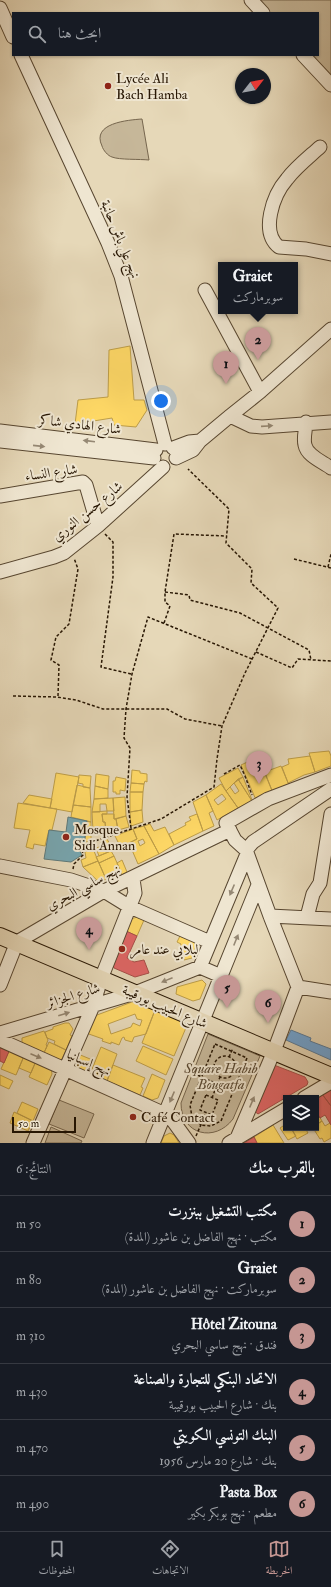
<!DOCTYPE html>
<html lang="ar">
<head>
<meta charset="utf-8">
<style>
	:root { --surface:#171b24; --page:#242831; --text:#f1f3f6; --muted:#9ea1a6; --line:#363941; --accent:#c59692 }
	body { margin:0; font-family:"IM FELL Double Pica",Amiri,serif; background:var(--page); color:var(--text); direction:rtl }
	.controls { position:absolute; right:12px; bottom:12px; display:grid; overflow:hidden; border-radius:0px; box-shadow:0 1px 3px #0004 }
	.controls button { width:36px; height:36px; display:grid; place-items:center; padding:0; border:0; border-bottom:1px solid var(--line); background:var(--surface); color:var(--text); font:20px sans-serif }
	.compass { position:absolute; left:235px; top:68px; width:36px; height:36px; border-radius:50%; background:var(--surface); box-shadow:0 1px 3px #0004; rotate:59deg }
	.scale { position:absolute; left:12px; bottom:10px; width:64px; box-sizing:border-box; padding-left:4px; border:2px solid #271603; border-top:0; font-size:11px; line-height:14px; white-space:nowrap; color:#271603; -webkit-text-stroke:3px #efe6d1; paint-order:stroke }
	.you { position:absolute; left:161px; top:401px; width:14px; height:14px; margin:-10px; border:3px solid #fff; border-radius:50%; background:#1a73e8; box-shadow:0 0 0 6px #1a73e833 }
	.badge { display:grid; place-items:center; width:26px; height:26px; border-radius:50%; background:var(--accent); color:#111; font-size:13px; font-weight:700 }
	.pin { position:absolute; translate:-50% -33px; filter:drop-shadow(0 1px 2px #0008) }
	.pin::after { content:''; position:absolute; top:21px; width:14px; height:12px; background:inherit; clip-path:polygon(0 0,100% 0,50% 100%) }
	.popup { position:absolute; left:218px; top:262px; width:80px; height:52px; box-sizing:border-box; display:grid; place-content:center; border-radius:0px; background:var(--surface); filter:drop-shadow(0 1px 3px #0005); font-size:13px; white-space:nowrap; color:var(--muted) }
	.popup b { font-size:15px; color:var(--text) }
	.popup::after { content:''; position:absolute; left:50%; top:100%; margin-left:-8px; border:8px solid transparent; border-top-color:var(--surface) }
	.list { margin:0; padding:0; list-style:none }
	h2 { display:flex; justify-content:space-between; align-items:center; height:52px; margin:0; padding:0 16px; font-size:17px }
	h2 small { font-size:13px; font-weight:400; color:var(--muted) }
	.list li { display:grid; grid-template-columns:26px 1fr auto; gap:12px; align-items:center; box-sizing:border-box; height:56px; padding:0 16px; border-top:1px solid var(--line) }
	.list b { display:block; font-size:15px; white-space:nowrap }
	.list p { margin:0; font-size:13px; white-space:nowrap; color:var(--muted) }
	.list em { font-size:13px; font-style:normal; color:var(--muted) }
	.icon { flex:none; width:22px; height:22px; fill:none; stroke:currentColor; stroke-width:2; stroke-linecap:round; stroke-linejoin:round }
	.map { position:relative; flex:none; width:331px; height:1143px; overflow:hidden; direction:ltr }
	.search { position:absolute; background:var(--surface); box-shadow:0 1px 3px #0004; left:12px; right:12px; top:12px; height:44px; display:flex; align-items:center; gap:10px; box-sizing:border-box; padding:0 14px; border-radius:0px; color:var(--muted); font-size:15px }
	.sheet { height:388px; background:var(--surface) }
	nav { display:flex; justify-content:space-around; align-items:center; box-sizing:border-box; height:56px; border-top:1px solid var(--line); background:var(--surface); font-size:11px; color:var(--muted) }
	nav a { display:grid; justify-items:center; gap:2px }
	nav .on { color:var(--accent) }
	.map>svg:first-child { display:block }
	.green { fill:#c6b799; stroke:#76664e }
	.homes { fill:#ffd966; stroke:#be9e48; fill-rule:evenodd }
	.shops { fill:#e06666; stroke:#a84e48 }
	.schools { fill:#6fa8dc; stroke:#597c9b }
	.public { fill:#76a5af; stroke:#5e7a7b }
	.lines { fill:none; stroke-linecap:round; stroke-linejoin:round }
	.minor-casing { stroke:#574630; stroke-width:15 }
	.major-casing { stroke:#271603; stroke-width:18 }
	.path { stroke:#271603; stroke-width:1.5; stroke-dasharray:3 2; stroke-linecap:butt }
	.minor { stroke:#efe6d1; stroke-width:13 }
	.major { stroke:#e6d8b8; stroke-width:16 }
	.oneway { fill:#958874 }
	.poi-dot { fill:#8f2418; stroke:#efe6d1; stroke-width:1.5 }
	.labels { text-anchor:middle; stroke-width:4; stroke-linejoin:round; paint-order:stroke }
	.poi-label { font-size:14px; fill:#271603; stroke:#efe6d1; text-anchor:start }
	.street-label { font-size:14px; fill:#271603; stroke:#efe6d1 }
	.park-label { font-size:14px; font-style:italic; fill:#574630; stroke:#efe6d1 }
</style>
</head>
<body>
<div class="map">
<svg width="331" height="1143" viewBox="0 0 331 1143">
	<rect width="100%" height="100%" fill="#e6d8b8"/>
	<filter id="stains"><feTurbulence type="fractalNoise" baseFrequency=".005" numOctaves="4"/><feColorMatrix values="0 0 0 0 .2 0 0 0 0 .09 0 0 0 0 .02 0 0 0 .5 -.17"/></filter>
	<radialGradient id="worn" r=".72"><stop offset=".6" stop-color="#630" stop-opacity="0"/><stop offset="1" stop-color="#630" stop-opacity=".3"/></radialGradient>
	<path class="green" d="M 257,0 L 331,0 L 331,80 L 308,55 L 318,55 L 318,13 L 269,13 Z
		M 142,119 L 149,160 C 140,159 119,160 112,157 C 108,156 103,150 102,146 C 91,123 128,120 142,119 Z
		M 208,1034 L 260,1056 L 233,1119 C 215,1143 181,1135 181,1103 Z
		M 59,1100 L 94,1114 L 84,1138 L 49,1124 Z
		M 51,1127 L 82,1141 L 81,1143 L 45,1143 Z"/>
	<path class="homes" d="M 130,346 L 134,400 L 144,400 L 147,410 L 136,427 L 114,425 L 112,418 L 75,424 L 78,400 L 108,397 L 109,350 Z
		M 329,751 L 331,756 L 331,766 L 315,772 L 309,753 Z
		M 310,756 L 315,772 L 304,775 L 288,783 L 282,767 L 289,764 L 288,759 Z
		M 258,757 L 273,793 L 256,800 L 241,765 Z
		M 281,766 L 289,785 L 273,793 L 264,770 L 269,768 L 270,770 Z
		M 238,768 L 243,777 L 234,783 L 226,791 L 219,778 Z
		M 132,770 L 140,771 L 140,773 L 147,774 L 147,782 L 145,781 L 144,784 L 131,783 Z
		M 56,773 L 79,777 L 72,812 L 50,808 Z
		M 96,774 L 109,776 L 108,789 L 95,786 Z
		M 79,775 L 91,776 L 90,788 L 83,787 L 83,784 L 78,783 Z
		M 116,777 L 126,779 L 125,791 L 120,790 L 120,794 L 116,794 L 116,792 L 113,792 L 113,781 L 115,781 Z
		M 243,777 L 252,800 L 252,801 L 238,779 Z
		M 238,779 L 252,801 L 238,808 L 226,791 L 230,787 L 235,794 L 239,791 L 234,783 Z
		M 131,783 L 144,784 L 143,792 L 130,792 Z
		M 221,784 L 238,808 L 217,820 L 206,795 ZM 222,794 L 226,799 L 218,805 L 214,800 Z
		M 77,785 L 90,788 L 91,807 L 73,805 Z
		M 95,786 L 108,789 L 108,798 L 94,799 Z
		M 130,792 L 143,792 L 142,810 L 130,812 Z
		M 29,795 L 52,799 L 50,808 L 23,803 Z
		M 206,795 L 213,811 L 209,813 L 214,826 L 203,831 L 193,802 Z
		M 125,797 L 126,816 L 114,819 L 113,798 Z
		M 113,798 L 114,811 L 107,811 L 106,804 L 100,804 L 100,812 L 92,812 L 94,799 Z
		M 18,803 L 57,809 L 52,830 L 49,830 L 45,846 L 34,844 L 33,849 L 26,847 L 30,830 L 14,828 Z
		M 73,805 L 91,807 L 91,822 L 71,817 Z
		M 142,810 L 143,822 L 131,826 L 130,812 Z
		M 107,811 L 107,814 L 102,814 L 103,822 L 105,822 L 106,832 L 93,831 L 92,812 Z
		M 102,814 L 114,814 L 114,819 L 116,819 L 118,830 L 106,832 L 105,822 L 103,822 Z
		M 197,814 L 203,831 L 174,845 L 169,834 L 186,825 L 185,823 L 191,820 L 189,817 Z
		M 126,816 L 129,827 L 118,830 L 116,819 Z
		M 87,821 L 91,822 L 91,829 L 86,828 Z
		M 150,824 L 154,831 L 165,827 L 174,845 L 159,854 L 144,826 Z
		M 144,826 L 159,854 L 138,864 L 129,843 L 137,839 L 133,829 ZM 143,839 L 145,843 L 140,846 L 138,841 Z
		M 86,828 L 91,829 L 91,841 L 85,842 Z
		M 133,829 L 137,839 L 129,843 L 130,845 L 121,848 L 115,836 Z
		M 107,839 L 113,850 L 99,856 L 96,848 L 103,846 L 101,842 Z
		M 92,846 L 98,861 L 83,867 L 81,860 L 86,858 L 85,852 Z
		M 111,851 L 114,856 L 99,863 L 96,857 Z
		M 114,856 L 121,872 L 106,879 L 99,863 Z
		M 122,860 L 127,872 L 122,875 L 117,863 Z
		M 98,861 L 106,879 L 99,882 L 83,867 Z
		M 137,917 L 144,920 L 137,936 L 126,931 L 131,919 Z
		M 180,936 L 194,941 L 196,946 L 192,958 L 184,960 L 180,947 L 181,944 L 177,942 Z
		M 202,980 L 206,984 L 200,999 L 193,1001 L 176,994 L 177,987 Z
		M 132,1002 L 136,1002 L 155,1010 L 146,1034 L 134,1037 L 132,1042 L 125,1040 L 124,1037 L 122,1038 L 119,1045 L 111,1042 L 111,1044 L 102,1041 L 103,1039 L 86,1033 L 91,1018 L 97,1015 ZM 135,1014 L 137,1019 L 142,1020 L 140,1026 L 133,1023 L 131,1027 L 111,1034 L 108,1024 Z
		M 155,1010 L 188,1023 L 174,1056 L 142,1043 Z
		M 65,1023 L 69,1023 L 73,1029 L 70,1035 L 72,1036 L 66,1050 L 54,1044 L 55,1041 L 47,1038 L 45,1032 L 53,1029 L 53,1027 Z
		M 44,1031 L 48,1040 L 46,1045 L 47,1046 L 43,1055 L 22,1047 L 22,1038 Z
		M 49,1042 L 66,1050 L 62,1059 L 57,1061 L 43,1055 Z
		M 143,1046 L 173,1059 L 166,1075 L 136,1061 Z
		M 101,1047 L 117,1054 L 107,1081 L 90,1074 Z
		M 10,1049 L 24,1056 L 16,1075 L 1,1069 Z
		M 78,1054 L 95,1061 L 90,1074 L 75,1068 L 74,1064 Z
		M 24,1056 L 36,1061 L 31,1073 L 19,1068 Z
		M 36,1061 L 51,1068 L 52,1074 L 47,1085 L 29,1077 Z
		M 113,1065 L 145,1078 L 141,1087 L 143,1088 L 140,1095 L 107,1081 Z
		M 152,1074 L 165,1080 L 158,1098 L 152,1100 L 143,1096 Z
		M 0,1075 L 13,1081 L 9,1089 L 0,1085 Z
		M 22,1102 L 38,1109 L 33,1121 L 17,1113 Z
		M 316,1111 L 322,1121 L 316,1125 Z
		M 14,1112 L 33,1121 L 28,1131 L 10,1123 Z
		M 322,1121 L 325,1126 L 330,1123 L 331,1125 L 331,1138 L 324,1142 L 322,1138 L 320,1139 L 313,1128 L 316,1128 L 316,1125 Z
		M 286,1124 L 286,1128 L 291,1128 L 296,1136 L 288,1140 L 280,1128 Z
		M 273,1125 L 284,1143 L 257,1143 L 254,1137 Z
		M 291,1128 L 305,1128 L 308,1133 L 297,1139 Z
		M 170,1133 L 174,1135 L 179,1143 L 161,1143 L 164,1136 Z"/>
	<path class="shops" d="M 126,931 L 137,936 L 127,958 L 134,962 L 144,960 L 149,973 L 135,977 L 114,968 L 112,963 Z
		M 0,1044 L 10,1049 L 4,1063 L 0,1061 Z
		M 274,1065 L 305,1077 L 308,1082 L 307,1085 L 258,1114 L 253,1110 Z
		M 331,1088 L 331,1106 L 322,1094 Z
		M 322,1094 L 331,1106 L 331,1125 L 325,1115 L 320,1118 L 316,1111 L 316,1098 Z
		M 254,1137 L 257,1143 L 244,1143 Z"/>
	<path class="schools" d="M 291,1030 L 311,1038 L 310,1041 L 331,1049 L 331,1060 L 286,1040 Z"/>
	<path class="public" d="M 68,817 L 87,821 L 84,845 L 78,848 L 82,855 L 71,862 L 44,859 L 49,830 L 66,832 Z"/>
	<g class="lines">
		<g class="minor-casing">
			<path id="minor" d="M 251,0 L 263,13
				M 0,8 L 13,37
				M 21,55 L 108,243 L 121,276 L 165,444
				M 303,55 L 331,85
				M 320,147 C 309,157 296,167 287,179 C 273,195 260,232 279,247 L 306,249 L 331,254
				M 205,290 L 260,392
				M 230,416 L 251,426 L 262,427 L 331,422
				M 306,422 C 306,429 303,438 305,445 C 307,456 323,462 331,468
				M 0,431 L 156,450
				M 0,441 L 154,458
				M 173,448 L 189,442 L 200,441
				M 176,458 L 193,450 L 200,441 L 230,416 L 260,392 L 331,329
				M 0,496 L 83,482 L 86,485 L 98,526
				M 0,572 L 54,557 L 64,553 L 98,526 L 163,467
				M 246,850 L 235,840 L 226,823 L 268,799 L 331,775
				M 0,866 L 71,880 L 104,891 L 130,907 L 210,942
				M 270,916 L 331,919
				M 307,917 L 313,894 L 320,883 L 331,814
				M 200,967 L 247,854
				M 0,985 L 17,942 L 104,891 L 230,830
				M 298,987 L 270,916 L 246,850 L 253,842 L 331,789
				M 298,987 L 331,992
				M 0,1033 L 135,993 L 200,967 L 221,976
				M 0,1040 L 165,1114 L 173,1121 L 189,1143
				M 304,1098 L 331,1082
				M 237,1138 L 274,1051 L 298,987
				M 33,1143 L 93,1006 L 101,979 L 135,893 L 133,879
				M 153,1143 L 258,885
				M 229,1143 L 286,1109"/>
		</g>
		<g class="major-casing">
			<path id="major" d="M 0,936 L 331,1076"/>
		</g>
		<path class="path" d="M 105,534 L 113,542 L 113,577 L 101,667 L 131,674
			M 294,559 L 331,568
			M 328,567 L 331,554
			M 165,592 L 189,595 L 190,600 L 240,613 L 309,650 L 311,660
			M 164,623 L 170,606 L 165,602 L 165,592 L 174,534 L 227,536
			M 256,652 L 292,668 L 298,659 L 331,661
			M 13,696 L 57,697 L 76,700 L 103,709 L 167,709 L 185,719 L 222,726
			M 58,696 L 59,665 L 51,660 L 56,637 L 69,624 L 78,569 L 74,558
			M 224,774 L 240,765 L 245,776 L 252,795
			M 131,828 L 127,797 L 130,748 L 124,738 L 126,709 L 132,674 L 148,617 L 252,659
			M 73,869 L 74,864 L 83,855 L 82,849 L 95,841 L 161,819 L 214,787 L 217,759 L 222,726 L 245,673 L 278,608 L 251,583 L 252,569 L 226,543 L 229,509 L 188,469
			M 215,1044 L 247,1058 L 221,1121 L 211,1126 L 201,1125 L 192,1117 L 190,1105 Z
			M214 1067a11 11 0 1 1 22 0a11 11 0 1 1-22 0Z
			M 229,1057 L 233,1048
			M 193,1073 L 233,1091
			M 206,1095 L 218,1100 L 212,1115 L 200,1110 Z
			M 212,1098 L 220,1077
			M 196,1136 L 206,1113"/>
		<use href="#minor" class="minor"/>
		<use href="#major" class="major"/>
	</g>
	<defs><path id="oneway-solid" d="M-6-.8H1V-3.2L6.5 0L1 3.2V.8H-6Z"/></defs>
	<g class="oneway">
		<use href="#oneway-solid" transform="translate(267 426) rotate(-4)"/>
		<use href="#oneway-solid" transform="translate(89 441) rotate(-173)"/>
		<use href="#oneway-solid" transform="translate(39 446) rotate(6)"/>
		<use href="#oneway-solid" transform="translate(232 890) rotate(113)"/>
		<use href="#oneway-solid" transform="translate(236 940) rotate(-68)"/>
		<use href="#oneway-solid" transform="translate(167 980) rotate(158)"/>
		<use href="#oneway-solid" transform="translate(64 1014) rotate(-17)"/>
		<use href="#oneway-solid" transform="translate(36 1056) rotate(23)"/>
		<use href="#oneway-solid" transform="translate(172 1097) rotate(113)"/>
		<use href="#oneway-solid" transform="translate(252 1102) rotate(-67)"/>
	</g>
	<g class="poi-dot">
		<circle cx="108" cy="86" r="4"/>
		<circle cx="66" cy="837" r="4"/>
		<circle cx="122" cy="949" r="4"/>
		<circle cx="133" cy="1117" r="4"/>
	</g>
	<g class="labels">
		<g class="poi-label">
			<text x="116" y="83">Lycée Ali<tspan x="116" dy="16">Bach Hamba</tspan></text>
			<text x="74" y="834">Mosque<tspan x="74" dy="16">Sidi Annan</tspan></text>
			<text x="130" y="954">لبلابي عند عامر</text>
			<text x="141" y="1122">Café Contact</text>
		</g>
		<g class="street-label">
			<text transform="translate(121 239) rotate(68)" y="5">نهج علي باش حانبة</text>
			<text transform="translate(80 424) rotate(7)" y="5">شارع الهادي شاكر</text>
			<text transform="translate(51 472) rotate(-8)" y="5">شارع النساء</text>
			<text transform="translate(87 511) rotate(-39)" y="5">شارع حسن النوري</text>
			<text transform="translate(83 887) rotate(-28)" y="5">نهج ساسي البحري</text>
			<text transform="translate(73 995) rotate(-17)" y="5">شارع الجزائر</text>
			<text transform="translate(165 1006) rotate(23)" y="5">شارع الحبيب بورقيبة</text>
			<text transform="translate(89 1062) rotate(24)" y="5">نهج إسبانيا</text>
		</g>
		<g class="park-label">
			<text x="221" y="1073">Square Habib<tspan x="221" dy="16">Bougatfa</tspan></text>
		</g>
	</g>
	<rect width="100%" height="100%" filter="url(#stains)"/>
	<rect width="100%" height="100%" fill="url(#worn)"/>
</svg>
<div class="controls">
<button><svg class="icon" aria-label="layers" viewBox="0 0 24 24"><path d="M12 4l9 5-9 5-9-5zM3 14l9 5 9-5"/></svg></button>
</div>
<svg class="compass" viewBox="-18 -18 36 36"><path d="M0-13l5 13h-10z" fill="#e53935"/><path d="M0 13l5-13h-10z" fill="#9ea1a6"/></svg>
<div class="scale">50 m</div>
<div class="you"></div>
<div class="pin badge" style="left:226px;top:384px">1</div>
<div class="pin badge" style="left:258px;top:360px">2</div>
<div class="popup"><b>Graiet</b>سوبرماركت</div>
<div class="pin badge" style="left:259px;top:784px">3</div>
<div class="pin badge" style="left:89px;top:950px">4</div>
<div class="pin badge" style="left:227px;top:1008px">5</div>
<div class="pin badge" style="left:268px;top:1023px">6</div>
<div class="search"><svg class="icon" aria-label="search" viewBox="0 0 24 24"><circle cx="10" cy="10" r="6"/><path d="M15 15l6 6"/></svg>ابحث هنا</div>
</div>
<section class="sheet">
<h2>بالقرب منك<small>النتائج: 6</small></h2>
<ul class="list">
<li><span class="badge">1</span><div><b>مكتب التشغيل ببنزرت</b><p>مكتب · نهج الفاضل بن عاشور (المدة)</p></div><em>50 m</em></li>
<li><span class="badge">2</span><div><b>Graiet</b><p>سوبرماركت · نهج الفاضل بن عاشور (المدة)</p></div><em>80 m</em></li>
<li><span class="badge">3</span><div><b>Hôtel Zitouna</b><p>فندق · نهج ساسي البحري</p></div><em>310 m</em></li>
<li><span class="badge">4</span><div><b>الاتحاد البنكي للتجارة والصناعة</b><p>بنك · شارع الحبيب بورقيبة</p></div><em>430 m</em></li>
<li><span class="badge">5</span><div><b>البنك التونسي الكويتي</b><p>بنك · شارع 20 مارس 1956</p></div><em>470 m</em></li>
<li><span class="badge">6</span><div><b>Pasta Box</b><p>مطعم · نهج بوبكر بكير</p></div><em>490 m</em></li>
</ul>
</section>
<nav>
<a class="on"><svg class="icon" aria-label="map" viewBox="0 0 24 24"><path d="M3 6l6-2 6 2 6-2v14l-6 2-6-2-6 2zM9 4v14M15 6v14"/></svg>الخريطة</a>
<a><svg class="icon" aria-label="directions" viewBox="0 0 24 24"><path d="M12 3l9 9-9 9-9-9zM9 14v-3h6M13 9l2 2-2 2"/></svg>الاتجاهات</a>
<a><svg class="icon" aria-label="saved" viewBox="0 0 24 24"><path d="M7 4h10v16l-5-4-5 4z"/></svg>المحفوظات</a>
</nav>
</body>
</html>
